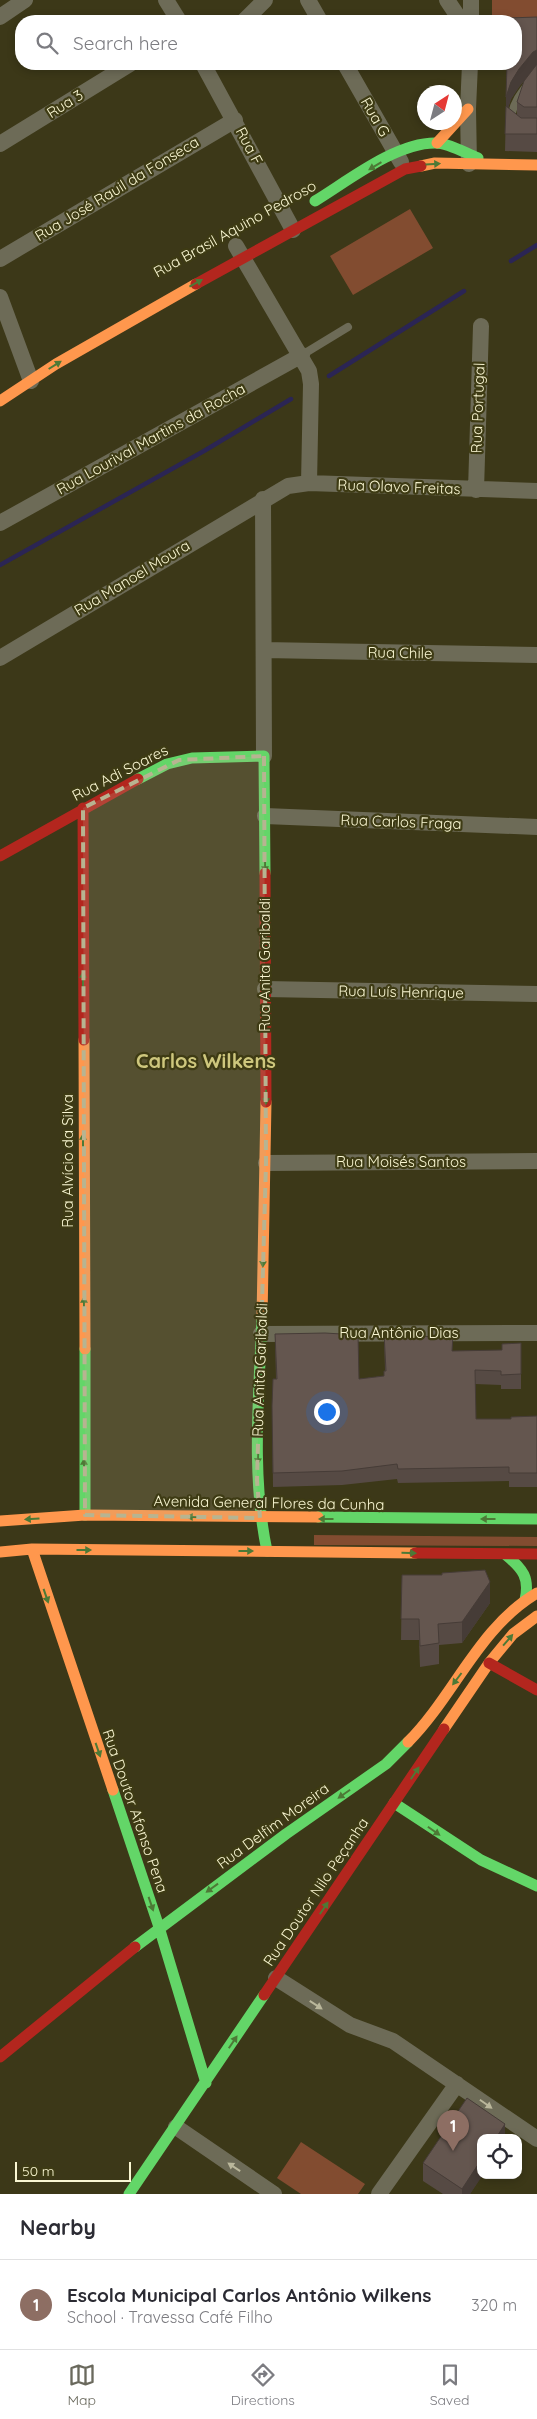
<!DOCTYPE html>
<html lang="en">
<head>
<meta charset="utf-8">
<style>
	:root { --surface:#fff; --page:#f2f2f3; --text:#2b2b33; --muted:#7c7c81; --line:#e1e1e2; --accent:#6a695d }
	body { margin:0; font-family:Quicksand,sans-serif; background:var(--page); color:var(--text) }
	.controls { position:absolute; right:15px; bottom:15px; display:grid; overflow:hidden; border-radius:10px; box-shadow:0 2px 8px #0003 }
	.controls button { width:45px; height:45px; display:grid; place-items:center; padding:0; border:0; border-bottom:1px solid var(--line); background:var(--surface); color:var(--text); font:25px sans-serif }
	.compass { position:absolute; left:417px; top:85px; width:45px; height:45px; border-radius:50%; background:var(--surface); box-shadow:0 2px 8px #0003; rotate:36deg }
	.scale { position:absolute; left:15px; bottom:12px; width:116px; box-sizing:border-box; padding-left:5px; border:2px solid #f9f6d2; border-top:0; font-size:14px; line-height:18px; white-space:nowrap; color:#f9f6d2; -webkit-text-stroke:4px #3e3b14; paint-order:stroke }
	.you { position:absolute; left:326px; top:1411px; width:18px; height:18px; margin:-12px; border:4px solid #fff; border-radius:50%; background:#1a73e8; box-shadow:0 0 0 8px #1a73e833 }
	.badge { display:grid; place-items:center; width:32px; height:32px; border-radius:50%; background:var(--accent); color:#fff; font-size:16px; font-weight:700 }
	.pin { position:absolute; translate:-50% -41px; filter:drop-shadow(0 1px 2px #0008) }
	.pin::after { content:''; position:absolute; top:26px; width:18px; height:15px; background:inherit; clip-path:polygon(0 0,100% 0,50% 100%) }
	.list { margin:0; padding:0; list-style:none }
	h2 { display:flex; justify-content:space-between; align-items:center; height:65px; margin:0; padding:0 20px; font-size:21px }
	h2 small { font-size:16px; font-weight:400; color:var(--muted) }
	.list li { display:grid; grid-template-columns:32px 1fr auto; gap:15px; align-items:center; box-sizing:border-box; height:90px; padding:0 20px; border-top:1px solid var(--line) }
	.list b { display:block; font-size:19px; white-space:nowrap }
	.list p { margin:0; font-size:16px; white-space:nowrap; color:var(--muted) }
	.list em { font-size:16px; font-style:normal; color:var(--muted) }
	.icon { flex:none; width:28px; height:28px; fill:none; stroke:currentColor; stroke-width:2; stroke-linecap:round; stroke-linejoin:round }
	.map { position:relative; flex:none; width:537px; height:2194px; overflow:hidden }
	.search { position:absolute; background:var(--surface); box-shadow:0 2px 8px #0003; left:15px; right:15px; top:15px; height:55px; display:flex; align-items:center; gap:12px; box-sizing:border-box; padding:0 18px; border-radius:20px; color:var(--muted); font-size:19px }
	.sheet { height:155px; background:var(--surface) }
	nav { display:flex; justify-content:space-around; align-items:center; box-sizing:border-box; height:70px; border-top:1px solid var(--line); background:var(--surface); font-size:14px; color:var(--muted) }
	nav a { display:grid; justify-items:center; gap:2px }
	nav .on { color:var(--accent) }
	.map>svg:first-child { display:block }
	.green { fill:#824c30 }
	.lines { fill:none; stroke-linecap:round; stroke-linejoin:round }
	.stream { stroke:#2b2554; stroke-width:4.5 }
	.lane { stroke:#6d6b57; stroke-width:8 }
	.street { stroke:#6d6b57; stroke-width:16 }
	.fast { stroke:#63d668; stroke-width:11 }
	.slow { stroke:#ff974d; stroke-width:11 }
	.jam { stroke:#b3261e; stroke-width:11 }
	.wall { fill:#564a44; fill-rule:evenodd }
	.shaded-wall { fill:#463c37 }
	.building { fill:#64564f; stroke:#463c37 }
	.oneway { fill:#4d7936 }
	.oneway2 { fill:#bab79b }
	.marked { fill:#b7b491; fill-opacity:0.2; stroke:#b7b491; stroke-width:4; stroke-dasharray:10 6; stroke-linejoin:round }
	.labels { text-anchor:middle; stroke-width:4.5; stroke-linejoin:round; paint-order:stroke }
	.street-label { font-size:15px; fill:#f9f6d2; stroke:#3e3b14 }
	.district-label { font-size:20px; font-weight:bold; fill:#cec77d; stroke:#3e3b14 }
</style>
</head>
<body>
<div class="map">
<svg width="537" height="2194" viewBox="0 0 537 2194">
	<rect width="100%" height="100%" fill="#3c3818"/>
	<path class="green" d="M 492,0 L 537,0 L 537,30 L 516,21 L 492,21 Z
		M 410,209 L 433,248 L 353,295 L 330,256 Z
		M 314,1535 L 537,1537 L 537,1546 L 314,1545 Z
		M 301,2142 L 365,2184 L 358,2194 L 301,2194 L 277,2178 Z"/>
	<g class="lines">
		<path class="stream" d="M 511,261 L 537,245
			M 329,376 L 464,291
			M 0,565 L 204,451 L 291,399"/>
		<path class="lane" d="M 511,120 C 512,101 525,88 537,73
			M 302,355 L 348,327"/>
		<path class="street" d="M 166,0 L 179,21
			M 308,0 L 320,21
			M 447,0 L 461,21
			M 0,17 L 25,0
			M 244,21 L 265,0
			M 471,21 L 471,0
			M 203,64 L 293,230
			M 345,64 L 401,162
			M 0,144 L 130,64
			M 469,164 L 468,109 L 470,64
			M 236,246 L 309,371 L 311,384 L 309,483
			M 0,259 L 235,120
			M 0,297 L 31,381
			M 476,490 L 481,326
			M 263,499 L 264,756
			M 0,523 L 302,355
			M 264,650 L 537,655
			M 0,658 L 288,486 L 309,483 L 537,491
			M 265,816 L 537,827
			M 265,989 L 537,994
			M 266,1163 L 537,1161
			M 261,1334 L 537,1333
			M 276,1978 L 350,2025 L 393,2041 L 537,2139
			M 176,2127 L 274,2194
			M 379,2194 L 457,2084"/>
		<path class="fast" d="M 315,201 C 348,181 395,143 435,143 C 449,143 465,153 478,158
			M 138,779 L 167,764 L 192,758 L 264,756 L 265,873
			M 262,1318 C 259,1396 251,1475 267,1551
			M 85,1349 L 85,1515
			M 318,1517 L 537,1519
			M 506,1555 C 523,1569 530,1578 525,1600
			M 113,1790 L 159,1927 L 206,2083
			M 394,1803 L 481,1860 L 537,1886
			M 135,1947 L 286,1834 L 386,1764 L 408,1742
			M 129,2194 L 264,1995"/>
		<path class="slow" d="M 437,143 L 468,109
			M 421,166 L 435,163 L 537,165
			M 0,401 L 56,364 L 196,284
			M 84,1040 L 85,1349
			M 262,1318 L 266,1102
			M 0,1521 L 85,1515 L 318,1517
			M 32,1549 L 113,1790
			M 0,1552 L 32,1549 L 415,1553
			M 444,1729 L 489,1663 L 513,1634 L 537,1616
			M 408,1742 C 454,1696 479,1627 537,1593"/>
		<path class="jam" d="M 196,284 L 405,169 L 421,166
			M 83,808 L 84,1040
			M 0,856 L 138,779
			M 265,873 L 266,1102
			M 415,1553 L 537,1554
			M 489,1663 L 537,1690
			M 264,1995 L 444,1729
			M 0,2057 L 135,1947"/>
	</g>
	<path class="wall" d="M 537,17 L 537,152 L 505,151 L 506,107 ZM 533,69 L 517,102 L 517,115 L 508,108 L 511,99 L 519,87 Z
		M 384,1333 L 453,1351 L 521,1374 L 521,1389 L 501,1389 L 501,1385 L 475,1384 L 476,1419 L 511,1419 L 537,1416 L 537,1487 L 509,1487 L 509,1481 L 398,1483 L 397,1479 L 342,1485 L 273,1487 L 272,1406 L 276,1379 L 275,1334 L 359,1379 L 384,1376 L 385,1371 Z
		M 402,1575 L 490,1603 L 462,1643 L 439,1645 L 439,1664 L 420,1667 L 419,1640 L 401,1640 Z
		M 505,2138 L 470,2194 L 443,2194 L 423,2181 L 423,2163 Z"/>
	<path class="shaded-wall" d="M 537,50 L 537,68 L 533,69 L 519,87 L 511,99 L 506,115 L 506,97 L 511,82 L 519,69 L 533,52 Z
		M 490,1582 L 490,1603 L 462,1643 L 462,1622 Z
		M 505,2124 L 505,2138 L 496,2138 Z
		M 481,2160 L 481,2175 L 483,2175 L 470,2194 L 462,2194 L 462,2189 Z"/>
	<path class="building" d="M 537,17 L 537,50 L 533,52 L 519,69 L 511,82 L 506,97 L 507,64 L 516,64 L 516,21 L 508,21 L 508,18 Z
		M 537,64 L 537,107 L 524,107 L 517,102 L 524,81 Z
		M 506,106 L 521,118 L 537,118 L 537,134 L 505,134 Z
		M 325,1333 L 358,1335 L 359,1379 L 384,1376 L 384,1371 L 386,1371 L 384,1333 L 434,1337 L 453,1335 L 452,1351 L 502,1350 L 502,1344 L 521,1343 L 521,1374 L 501,1375 L 501,1371 L 475,1370 L 476,1419 L 511,1419 L 511,1417 L 537,1416 L 537,1473 L 509,1473 L 509,1467 L 398,1469 L 397,1464 L 342,1471 L 273,1473 L 272,1406 L 273,1379 L 277,1379 L 275,1334 Z
		M 485,1570 L 490,1582 L 462,1622 L 438,1624 L 439,1643 L 420,1646 L 419,1619 L 401,1619 L 402,1575 L 442,1575 L 442,1573 Z
		M 467,2098 L 505,2124 L 496,2138 L 481,2138 L 481,2160 L 462,2189 L 423,2163 Z"/>
	<defs><path id="oneway-solid" d="M-6-.8H1V-3.2L6.5 0L1 3.2V.8H-6Z" transform="scale(1.25)"/></defs>
	<g class="oneway">
		<use href="#oneway-solid" transform="translate(433 164) rotate(-3)"/>
		<use href="#oneway-solid" transform="translate(375 166) rotate(149)"/>
		<use href="#oneway-solid" transform="translate(196 283) rotate(-29)"/>
		<use href="#oneway-solid" transform="translate(55 365) rotate(-32)"/>
		<use href="#oneway-solid" transform="translate(265 865) rotate(90)"/>
		<use href="#oneway-solid" transform="translate(83 979) rotate(-90)"/>
		<use href="#oneway-solid" transform="translate(266 1097) rotate(90)"/>
		<use href="#oneway-solid" transform="translate(83 1141) rotate(-90)"/>
		<use href="#oneway-solid" transform="translate(263 1260) rotate(92)"/>
		<use href="#oneway-solid" transform="translate(84 1304) rotate(-90)"/>
		<use href="#oneway-solid" transform="translate(258 1457) rotate(92)"/>
		<use href="#oneway-solid" transform="translate(84 1466) rotate(-90)"/>
		<use href="#oneway-solid" transform="translate(194 1517) rotate(-179)"/>
		<use href="#oneway-solid" transform="translate(32 1519) rotate(176)"/>
		<use href="#oneway-solid" transform="translate(326 1519) rotate(-180)"/>
		<use href="#oneway-solid" transform="translate(488 1519) rotate(-180)"/>
		<use href="#oneway-solid" transform="translate(84 1550)"/>
		<use href="#oneway-solid" transform="translate(246 1551)"/>
		<use href="#oneway-solid" transform="translate(409 1553) rotate(1)"/>
		<use href="#oneway-solid" transform="translate(46 1596) rotate(71)"/>
		<use href="#oneway-solid" transform="translate(508 1640) rotate(-49)"/>
		<use href="#oneway-solid" transform="translate(457 1679) rotate(127)"/>
		<use href="#oneway-solid" transform="translate(98 1750) rotate(71)"/>
		<use href="#oneway-solid" transform="translate(415 1773) rotate(-56)"/>
		<use href="#oneway-solid" transform="translate(344 1794) rotate(145)"/>
		<use href="#oneway-solid" transform="translate(434 1831) rotate(35)"/>
		<use href="#oneway-solid" transform="translate(212 1888) rotate(144)"/>
		<use href="#oneway-solid" transform="translate(151 1904) rotate(71)"/>
		<use href="#oneway-solid" transform="translate(324 1908) rotate(-56)"/>
		<use href="#oneway-solid" transform="translate(233 2042) rotate(-56)"/>
	</g>
	<g class="oneway2">
		<use href="#oneway-solid" transform="translate(316 2005) rotate(33)"/>
		<use href="#oneway-solid" transform="translate(486 2104) rotate(35)"/>
		<use href="#oneway-solid" transform="translate(234 2167) rotate(-146)"/>
	</g>
	<path class="marked" d="M 264,756 L 266,1163 L 257,1480 L 260,1518 L 85,1515 L 83,808 L 179,760 Z"/>
	<g class="labels">
		<g class="street-label">
			<text transform="translate(65 104) rotate(-32)" y="5">Rua 3</text>
			<text transform="translate(375 117) rotate(60)" y="5">Rua G</text>
			<text transform="translate(249 146) rotate(62)" y="5">Rua F</text>
			<text transform="translate(117 189) rotate(-31)" y="5">Rua José Rauil da Fonseca</text>
			<text transform="translate(235 229) rotate(-29)" y="5">Rua Brasil Aquino Pedroso</text>
			<text transform="translate(478 408) rotate(-88)" y="5">Rua Portugal</text>
			<text transform="translate(151 439) rotate(-29)" y="5">Rua Lourival Martins da Rocha</text>
			<text transform="translate(399 487) rotate(2)" y="5">Rua Olavo Freitas</text>
			<text transform="translate(132 578) rotate(-31)" y="5">Rua Manoel Moura</text>
			<text transform="translate(400 653) rotate(1)" y="5">Rua Chile</text>
			<text transform="translate(120 773) rotate(-27)" y="5">Rua Adi Soares</text>
			<text transform="translate(401 822) rotate(2)" y="5">Rua Carlos Fraga</text>
			<text transform="translate(265 965) rotate(-90)" y="5">Rua Anita Garibaldi</text>
			<text transform="translate(401 992) rotate(1)" y="5">Rua Luís Henrique</text>
			<text transform="translate(68 1161) rotate(-90)" y="5">Rua Alvício da Silva</text>
			<text x="401" y="1167">Rua Moisés Santos</text>
			<text x="399" y="1338">Rua Antônio Dias</text>
			<text transform="translate(260 1370) rotate(-88)" y="5">Rua Anita Garibaldi</text>
			<text transform="translate(269 1503) rotate(1)" y="5">Avenida General Flores da Cunha</text>
			<text transform="translate(135 1811) rotate(71)" y="5">Rua Doutor Afonso Pena</text>
			<text transform="translate(273 1826) rotate(-36)" y="5">Rua Delfim Moreira</text>
			<text transform="translate(316 1892) rotate(-56)" y="5">Rua Doutor Nilo Peçanha</text>
		</g>
		<g class="district-label">
			<text x="206" y="1068">Carlos Wilkens</text>
		</g>
	</g>
</svg>
<div class="controls">
<button><svg class="icon" aria-label="locate" viewBox="0 0 24 24"><circle cx="12" cy="12" r="6"/><path d="M12 2v4M12 18v4M2 12h4M18 12h4"/></svg></button>
</div>
<svg class="compass" viewBox="-18 -18 36 36"><path d="M0-13l5 13h-10z" fill="#e53935"/><path d="M0 13l5-13h-10z" fill="#7c7c81"/></svg>
<div class="scale">50 m</div>
<div class="you"></div>
<div class="pin badge" style="left:453px;top:2151px;background:#8d6e63">1</div>
<div class="search"><svg class="icon" aria-label="search" viewBox="0 0 24 24"><circle cx="10" cy="10" r="6"/><path d="M15 15l6 6"/></svg>Search here</div>
</div>
<section class="sheet">
<h2>Nearby<small></small></h2>
<ul class="list">
<li><span class="badge" style="background:#8d6e63">1</span><div><b>Escola Municipal Carlos Antônio Wilkens</b><p>School · Travessa Café Filho</p></div><em>320 m</em></li>
</ul>
</section>
<nav>
<a class="on"><svg class="icon" aria-label="map" viewBox="0 0 24 24"><path d="M3 6l6-2 6 2 6-2v14l-6 2-6-2-6 2zM9 4v14M15 6v14"/></svg>Map</a>
<a><svg class="icon" aria-label="directions" viewBox="0 0 24 24"><path d="M12 3l9 9-9 9-9-9zM9 14v-3h6M13 9l2 2-2 2"/></svg>Directions</a>
<a><svg class="icon" aria-label="saved" viewBox="0 0 24 24"><path d="M7 4h10v16l-5-4-5 4z"/></svg>Saved</a>
</nav>
</body>
</html>
